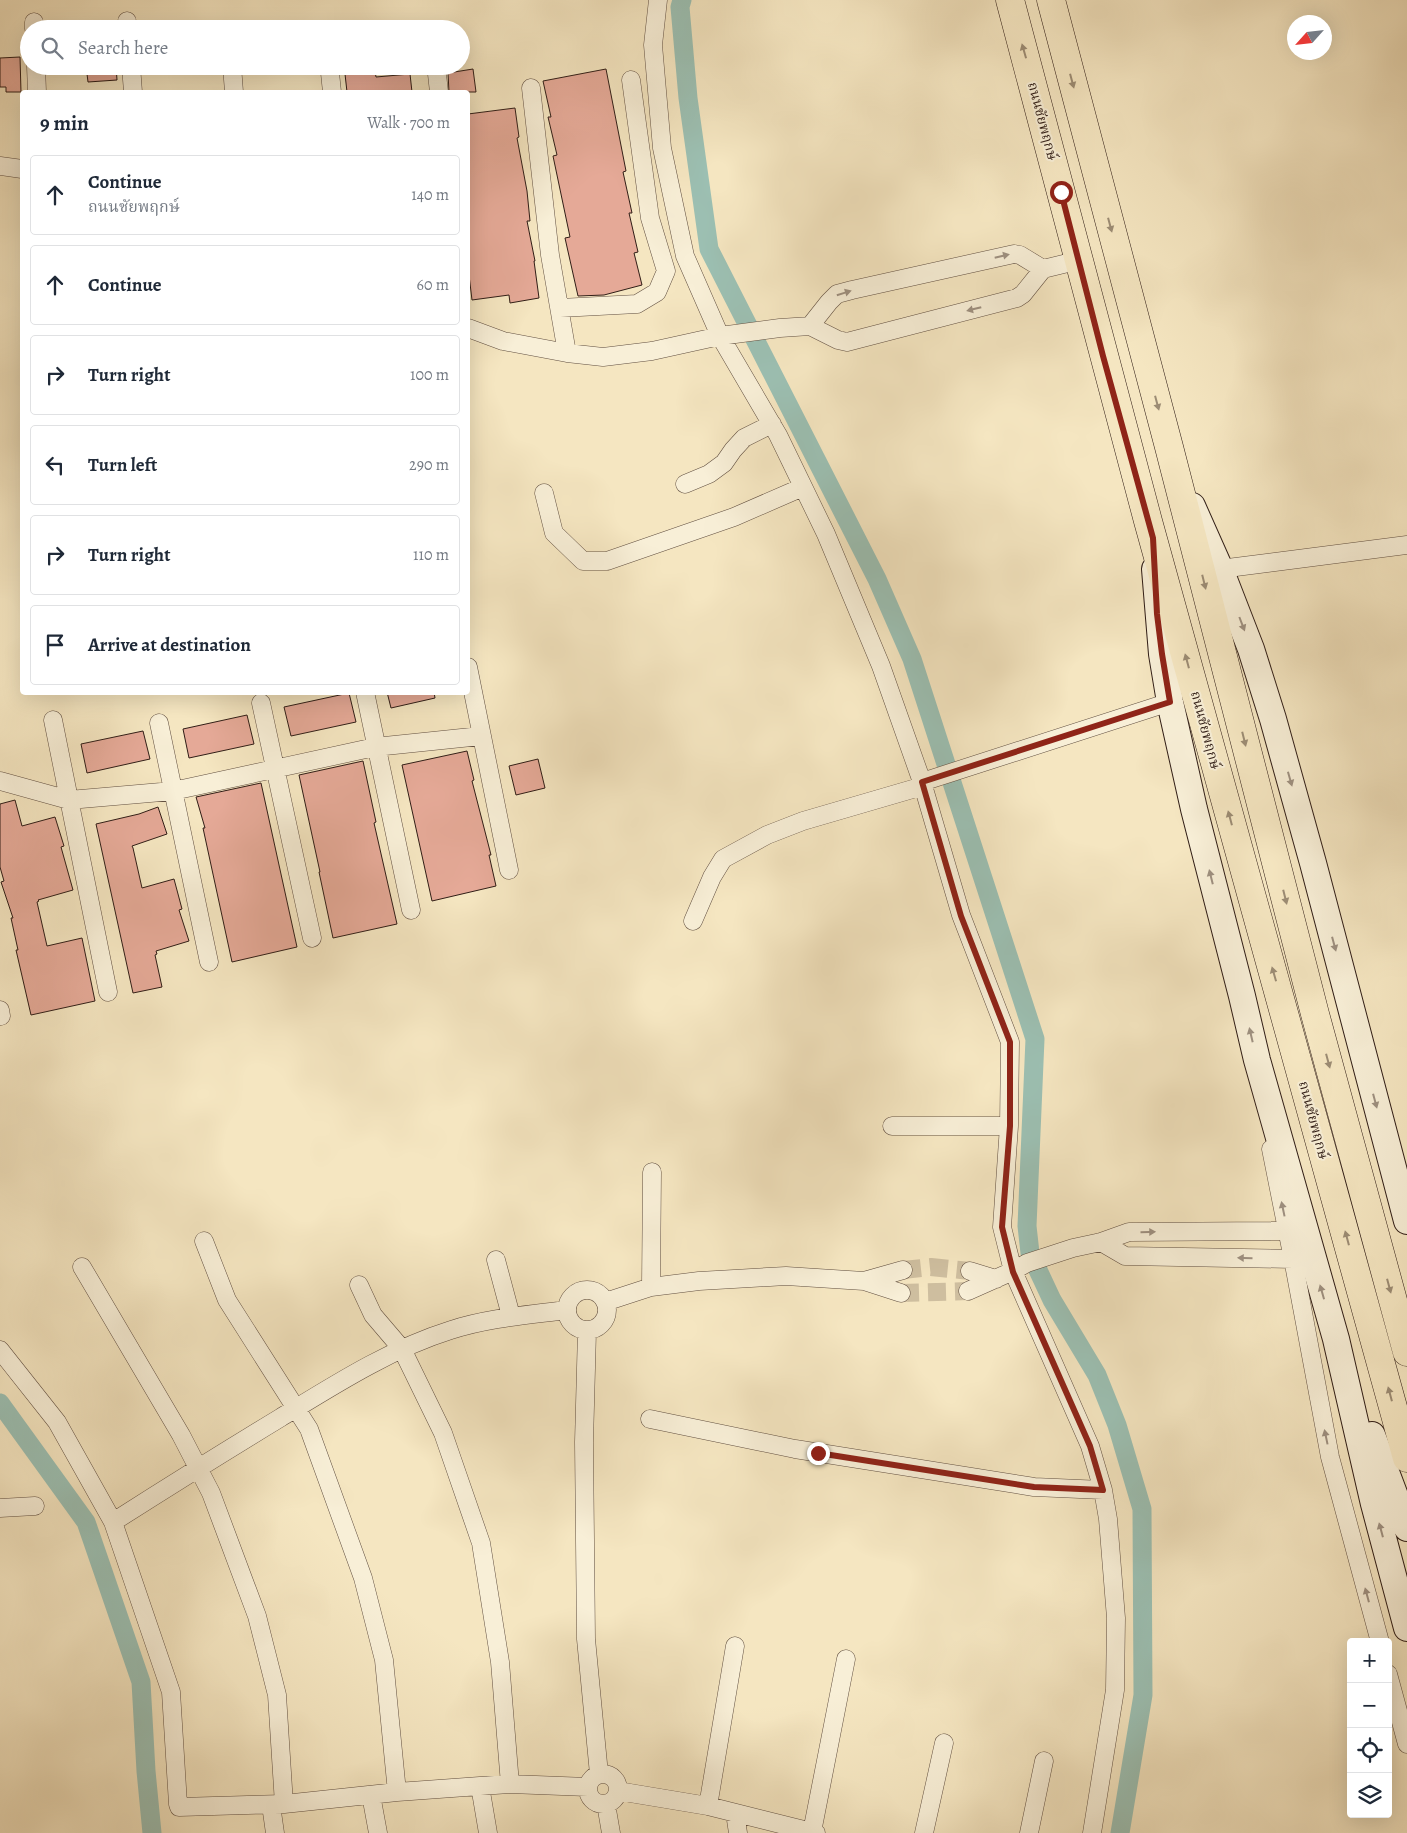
<!DOCTYPE html>
<html lang="en">
<head>
<meta charset="utf-8">
<style>
	:root { --surface:#fff; --page:#f2f2f3; --text:#1f2937; --muted:#747a83; --line:#e0e1e3 }
	body { margin:0; font-family:Alegreya,"Noto Serif Thai",serif; background:var(--page); color:var(--text) }
	.controls { position:absolute; right:15px; bottom:15px; display:grid; overflow:hidden; border-radius:5px; box-shadow:0 5px 20px #0002 }
	.controls button { width:45px; height:45px; display:grid; place-items:center; padding:0; border:0; border-bottom:1px solid var(--line); background:var(--surface); color:var(--text); font:25px sans-serif }
	.compass { position:absolute; left:1287px; top:15px; width:45px; height:45px; border-radius:50%; background:var(--surface); box-shadow:0 5px 20px #0002; rotate:243deg }
	.stop { position:absolute; width:15px; height:15px; margin:-11px; border:4px solid #8f2418; border-radius:50%; background:#fff }
	.stop.end { background:#8f2418; border-color:#fff; box-shadow:0 1px 5px #0008 }
	.list { margin:0; padding:0; list-style:none }
	h2 { display:flex; justify-content:space-between; align-items:center; height:65px; margin:0; padding:0 20px; font-size:21px }
	h2 small { font-size:16px; font-weight:400; color:var(--muted) }
	.list li { display:grid; grid-template-columns:32px 1fr auto; gap:15px; align-items:center; box-sizing:border-box; height:80px; margin:0 10px 10px; padding:0 10px; border:1px solid var(--line); border-radius:5px }
	.list b { display:block; font-size:19px; white-space:nowrap }
	.list p { margin:0; font-size:16px; white-space:nowrap; color:var(--muted) }
	.list em { font-size:16px; font-style:normal; color:var(--muted) }
	.icon { flex:none; width:28px; height:28px; fill:none; stroke:currentColor; stroke-width:2; stroke-linecap:round; stroke-linejoin:round }
	.map { position:relative; flex:none; width:1407px; height:1833px; overflow:hidden }
	.search { position:absolute; background:var(--surface); box-shadow:0 5px 20px #0002; left:20px; top:20px; width:450px; height:55px; display:flex; align-items:center; gap:12px; box-sizing:border-box; padding:0 18px; border-radius:28px; color:var(--muted); font-size:19px }
	.panel { position:absolute; background:var(--surface); box-shadow:0 5px 20px #0002; left:20px; top:90px; width:450px; height:605px; border-radius:5px }
	.map>svg:first-child { display:block }
	.lines { fill:none; stroke-linecap:round; stroke-linejoin:round }
	.canal { stroke:#9cc0b3; stroke-width:19 }
	.building { fill:#e5a997; stroke:#301d16 }
	.minor-tunnel { stroke:#cebe9f; stroke-width:18; stroke-dasharray:18 9; stroke-linecap:butt }
	.minor-casing { stroke:#614f41; stroke-width:19 }
	.secondary-casing { stroke:#301d16; stroke-width:28 }
	.primary-casing { stroke:#301d16; stroke-width:29 }
	.minor { stroke:#f8efd7; stroke-width:18 }
	.secondary { stroke:#f8efd7; stroke-width:26 }
	.primary { stroke:#f5e6c1; stroke-width:28 }
	.oneway { fill:#9c8c74 }
	.oneway2 { fill:#9e9080 }
	.route { stroke:#8f2418; stroke-width:6 }
	.labels { text-anchor:middle; stroke-width:4; stroke-linejoin:round; paint-order:stroke }
	.street-label { font-size:14px; fill:#301d16; stroke:#f8efd7 }
</style>
</head>
<body>
<div class="map">
<svg width="1407" height="1833" viewBox="0 0 1407 1833">
	<rect width="100%" height="100%" fill="#f5e6c1"/>
	<filter id="stains"><feTurbulence type="fractalNoise" baseFrequency=".004" numOctaves="4"/><feColorMatrix values="0 0 0 0 .2 0 0 0 0 .09 0 0 0 0 .02 0 0 0 .5 -.17"/></filter>
	<radialGradient id="worn" r=".72"><stop offset=".6" stop-color="#630" stop-opacity="0"/><stop offset="1" stop-color="#630" stop-opacity=".3"/></radialGradient>
	<g class="lines">
		<path class="canal" d="M 682,0 L 680,7 L 688,98 L 709,249 L 877,579 L 912,659 L 1035,1039 L 1027,1226 L 1030,1253 L 1052,1300 L 1097,1375 L 1117,1425 L 1142,1509 L 1143,1695 L 1120,1833
			M 0,1403 L 86,1522 L 141,1682 L 146,1771 L 152,1833"/>
	</g>
	<path class="building" d="M 20,57 L 21,92 L 6,92 L 6,87 L 0,87 L 0,58 Z
		M 86,66 L 116,66 L 117,80 L 88,82 Z
		M 473,69 L 476,92 L 449,92 L 448,73 Z
		M 606,69 L 626,171 L 623,172 L 632,213 L 629,213 L 638,252 L 634,253 L 642,285 L 604,295 L 578,296 L 565,238 L 570,237 L 553,156 L 557,155 L 548,117 L 551,117 L 543,81 Z
		M 375,71 L 376,77 L 410,74 L 412,92 L 347,92 L 345,74 Z
		M 515,108 L 519,137 L 517,138 L 527,191 L 530,221 L 527,221 L 535,261 L 534,261 L 539,298 L 510,303 L 509,295 L 472,300 L 468,267 L 468,114 Z
		M 387,692 L 434,692 L 435,698 L 391,708 Z
		M 349,693 L 356,722 L 291,736 L 284,707 Z
		M 247,715 L 254,744 L 189,758 L 183,729 Z
		M 143,731 L 150,759 L 87,773 L 81,744 Z
		M 467,751 L 474,780 L 472,781 L 491,855 L 489,855 L 496,886 L 432,901 L 402,765 Z
		M 538,759 L 545,788 L 516,795 L 509,766 Z
		M 363,761 L 376,822 L 374,823 L 397,924 L 333,938 L 319,872 L 320,872 L 299,775 Z
		M 261,783 L 297,947 L 232,962 L 203,828 L 205,828 L 196,797 Z
		M 15,800 L 22,826 L 55,817 L 64,846 L 61,847 L 73,890 L 38,900 L 39,901 L 37,902 L 47,946 L 82,938 L 95,1001 L 31,1015 L 16,950 L 18,950 L 11,918 L 13,918 L 1,882 L 4,881 L 0,867 L 0,804 Z
		M 158,807 L 167,834 L 132,846 L 133,848 L 142,888 L 174,879 L 182,909 L 179,910 L 189,941 L 156,951 L 157,954 L 155,955 L 162,987 L 133,993 L 96,824 L 139,814 Z"/>
	<g class="lines">
		<path class="minor-tunnel" d="M 903,1270 L 931,1267 L 970,1271
			M 901,1293 L 968,1291"/>
		<g class="minor-casing">
			<path id="minor" d="M 658,0 L 653,45 L 662,148 L 685,256 L 720,336 L 778,435 L 826,534 L 881,666 L 922,782 L 961,915 L 1010,1042 L 1009,1126 L 1002,1227 L 1013,1271 L 1090,1446 L 1103,1490 L 1108,1519 L 1116,1618 L 1115,1690 L 1092,1833
				M 127,21 L 127,29
				M 34,22 L 34,29
				M 36,66 L 37,92
				M 131,66 L 133,92
				M 232,66 L 234,92
				M 330,73 L 332,92
				M 437,74 L 439,92
				M 531,88 L 550,255 L 567,353
				M 0,166 L 22,169
				M 560,308 L 637,304 L 657,292 L 666,271 L 650,218 L 631,80
				M 810,326 L 829,302 L 837,294 L 852,290 L 1014,254 L 1020,255 L 1043,269
				M 468,328 L 503,341 L 567,353 L 603,357 L 652,351 L 720,336 L 780,328 L 810,326 L 838,340 L 847,342 L 1017,298 L 1023,294 L 1043,269 L 1080,260
				M 685,484 L 709,474 L 724,463 L 733,450 L 744,438 L 772,424
				M 544,493 L 554,533 L 583,561 L 607,561 L 734,517 L 803,487
				M 1220,569 L 1407,545
				M 468,667 L 509,870
				M 365,692 L 411,910
				M 261,703 L 312,938
				M 53,720 L 108,992
				M 159,723 L 209,962
				M 0,781 L 69,800 L 173,791 L 375,747 L 481,736
				M 922,782 L 1170,702
				M 693,921 L 712,877 L 723,859 L 767,835 L 803,821 L 923,786
				M 0,1010 L 1,1016
				M 892,1126 L 1009,1126
				M 1271,1149 L 1293,1259 L 1330,1457 L 1380,1642
				M 204,1241 L 227,1300 L 309,1429 L 363,1578 L 384,1660 L 397,1792
				M 1101,1242 L 1125,1256 L 1293,1259
				M 496,1260 L 511,1316
				M 82,1267 L 181,1435 L 211,1493 L 257,1616 L 277,1695 L 284,1804
				M 970,1271 L 996,1279
				M 864,1281 L 903,1270
				M 359,1285 L 373,1315 L 402,1349 L 443,1433 L 481,1543 L 500,1662 L 510,1784
				M 651,1287 L 652,1172
				M567 1310a20 20 0 1 1 40 0a20 20 0 1 1-40 0Z
				M 968,1291 L 1013,1271 L 1027,1263 L 1073,1248 L 1101,1242 L 1129,1232 L 1287,1231
				M 605,1302 L 651,1287 L 699,1281 L 786,1276 L 864,1281 L 901,1293
				M 587,1331 L 584,1442 L 586,1639 L 599,1774
				M 0,1350 L 57,1422 L 113,1522 L 171,1692 L 178,1804 L 179,1807 L 284,1804 L 397,1792 L 480,1786 L 510,1784 L 588,1787
				M 650,1419 L 795,1449 L 1034,1487 L 1103,1490
				M 0,1508 L 35,1506
				M 113,1522 C 168,1487 224,1452 280,1418 C 334,1385 390,1349 451,1330 C 488,1318 528,1315 566,1310
				M 1388,1674 L 1407,1744
				M588 1789a15 15 0 1 1 30 0a15 15 0 1 1-30 0Z
				M 480,1786 L 488,1833
				M 618,1791 L 708,1806 L 816,1833
				M 371,1795 L 378,1833
				M 606,1804 L 611,1833
				M 271,1805 L 275,1833
				M 708,1806 L 735,1646
				M 735,1813 L 738,1833
				M 812,1832 L 846,1659
				M 924,1833 L 944,1743
				M 1029,1833 L 1044,1761"/>
		</g>
		<g class="secondary-casing">
			<path id="secondary" d="M 1192,506 L 1220,569 L 1251,649 L 1273,719 L 1313,863 L 1407,1221
				M 1155,569 L 1162,654 L 1170,702 L 1194,809 L 1242,996 L 1257,1060 L 1336,1339 L 1374,1504 L 1407,1628
				M 1372,1435 L 1407,1528"/>
		</g>
		<g class="primary-casing">
			<path id="primary" d="M 1010,0 L 1148,521 L 1407,1458
				M 1051,0 L 1169,447 L 1315,1014 L 1407,1352"/>
		</g>
		<use href="#minor" class="minor"/>
		<use href="#secondary" class="secondary"/>
		<use href="#primary" class="primary"/>
	</g>
	<defs><path id="oneway-solid" d="M-6-.8H1V-3.2L6.5 0L1 3.2V.8H-6Z" transform="scale(1.25)"/></defs>
	<g class="oneway">
		<use href="#oneway-solid" transform="translate(1024 51) rotate(-106)"/>
		<use href="#oneway-solid" transform="translate(1072 81) rotate(75)"/>
		<use href="#oneway-solid" transform="translate(1110 225) rotate(75)"/>
		<use href="#oneway-solid" transform="translate(1157 403) rotate(75)"/>
		<use href="#oneway-solid" transform="translate(1204 582) rotate(76)"/>
		<use href="#oneway-solid" transform="translate(1187 661) rotate(-105)"/>
		<use href="#oneway-solid" transform="translate(1244 739) rotate(76)"/>
		<use href="#oneway-solid" transform="translate(1230 818) rotate(-105)"/>
		<use href="#oneway-solid" transform="translate(1285 897) rotate(76)"/>
		<use href="#oneway-solid" transform="translate(1274 974) rotate(-106)"/>
		<use href="#oneway-solid" transform="translate(1328 1061) rotate(75)"/>
		<use href="#oneway-solid" transform="translate(1347 1238) rotate(-105)"/>
		<use href="#oneway-solid" transform="translate(1389 1286) rotate(75)"/>
		<use href="#oneway-solid" transform="translate(1390 1394) rotate(-105)"/>
	</g>
	<g class="oneway2">
		<use href="#oneway-solid" transform="translate(1002 256) rotate(-13)"/>
		<use href="#oneway-solid" transform="translate(844 293) rotate(-17)"/>
		<use href="#oneway-solid" transform="translate(974 309) rotate(166)"/>
		<use href="#oneway-solid" transform="translate(1242 624) rotate(69)"/>
		<use href="#oneway-solid" transform="translate(1290 779) rotate(74)"/>
		<use href="#oneway-solid" transform="translate(1211 877) rotate(-104)"/>
		<use href="#oneway-solid" transform="translate(1334 944) rotate(75)"/>
		<use href="#oneway-solid" transform="translate(1251 1035) rotate(-103)"/>
		<use href="#oneway-solid" transform="translate(1375 1101) rotate(75)"/>
		<use href="#oneway-solid" transform="translate(1283 1209) rotate(-102)"/>
		<use href="#oneway-solid" transform="translate(1148 1232) rotate(-1)"/>
		<use href="#oneway-solid" transform="translate(1245 1258) rotate(-179)"/>
		<use href="#oneway-solid" transform="translate(1322 1292) rotate(-106)"/>
		<use href="#oneway-solid" transform="translate(1326 1437) rotate(-102)"/>
		<use href="#oneway-solid" transform="translate(1381 1530) rotate(-105)"/>
		<use href="#oneway-solid" transform="translate(1367 1595) rotate(-105)"/>
	</g>
	<g class="lines">
		<path class="route" d="M 818,1453 L 1034,1487 L 1103,1490 L 1090,1446 L 1013,1272 L 1002,1227 L 1010,1126 L 1010,1042 L 961,916 L 922,782 L 1170,702 L 1162,654 L 1157,614 L 1153,538 L 1103,356 L 1061,192"/>
	</g>
	<g class="labels">
		<g class="street-label">
			<text transform="translate(1043 121) rotate(75)" y="5">ถนนชัยพฤกษ์</text>
			<text transform="translate(1206 730) rotate(75)" y="5">ถนนชัยพฤกษ์</text>
			<text transform="translate(1314 1120) rotate(75)" y="5">ถนนชัยพฤกษ์</text>
		</g>
	</g>
	<rect width="100%" height="100%" filter="url(#stains)"/>
	<rect width="100%" height="100%" fill="url(#worn)"/>
</svg>
<div class="controls">
<button>+</button>
<button>−</button>
<button><svg class="icon" aria-label="locate" viewBox="0 0 24 24"><circle cx="12" cy="12" r="6"/><path d="M12 2v4M12 18v4M2 12h4M18 12h4"/></svg></button>
<button><svg class="icon" aria-label="layers" viewBox="0 0 24 24"><path d="M12 4l9 5-9 5-9-5zM3 14l9 5 9-5"/></svg></button>
</div>
<svg class="compass" viewBox="-18 -18 36 36"><path d="M0-13l5 13h-10z" fill="#e53935"/><path d="M0 13l5-13h-10z" fill="#747a83"/></svg>
<div class="stop" style="left:1061px;top:192px"></div>
<div class="stop end" style="left:818px;top:1453px"></div>
<div class="search"><svg class="icon" aria-label="search" viewBox="0 0 24 24"><circle cx="10" cy="10" r="6"/><path d="M15 15l6 6"/></svg>Search here</div>
<section class="panel">
<h2>9 min<small>Walk · 700 m</small></h2>
<ul class="list">
<li><svg class="icon" aria-label="ahead" viewBox="0 0 24 24"><path d="M12 20V5M6 11l6-6 6 6"/></svg><div><b>Continue</b><p>ถนนชัยพฤกษ์</p></div><em>140 m</em></li>
<li><svg class="icon" aria-label="ahead" viewBox="0 0 24 24"><path d="M12 20V5M6 11l6-6 6 6"/></svg><div><b>Continue</b></div><em>60 m</em></li>
<li><svg class="icon" aria-label="right" viewBox="0 0 24 24"><path d="M7 20v-9h11M14 6l5 5-5 5"/></svg><div><b>Turn right</b></div><em>100 m</em></li>
<li><svg class="icon" aria-label="left" viewBox="0 0 24 24"><path d="M17 20v-9H6M10 6l-5 5 5 5"/></svg><div><b>Turn left</b></div><em>290 m</em></li>
<li><svg class="icon" aria-label="right" viewBox="0 0 24 24"><path d="M7 20v-9h11M14 6l5 5-5 5"/></svg><div><b>Turn right</b></div><em>110 m</em></li>
<li><svg class="icon" aria-label="arrive" viewBox="0 0 24 24"><path d="M6 21V4h12l-3 4 3 4H6"/></svg><div><b>Arrive at destination</b></div></li>
</ul>
</section>
</div>
</body>
</html>
